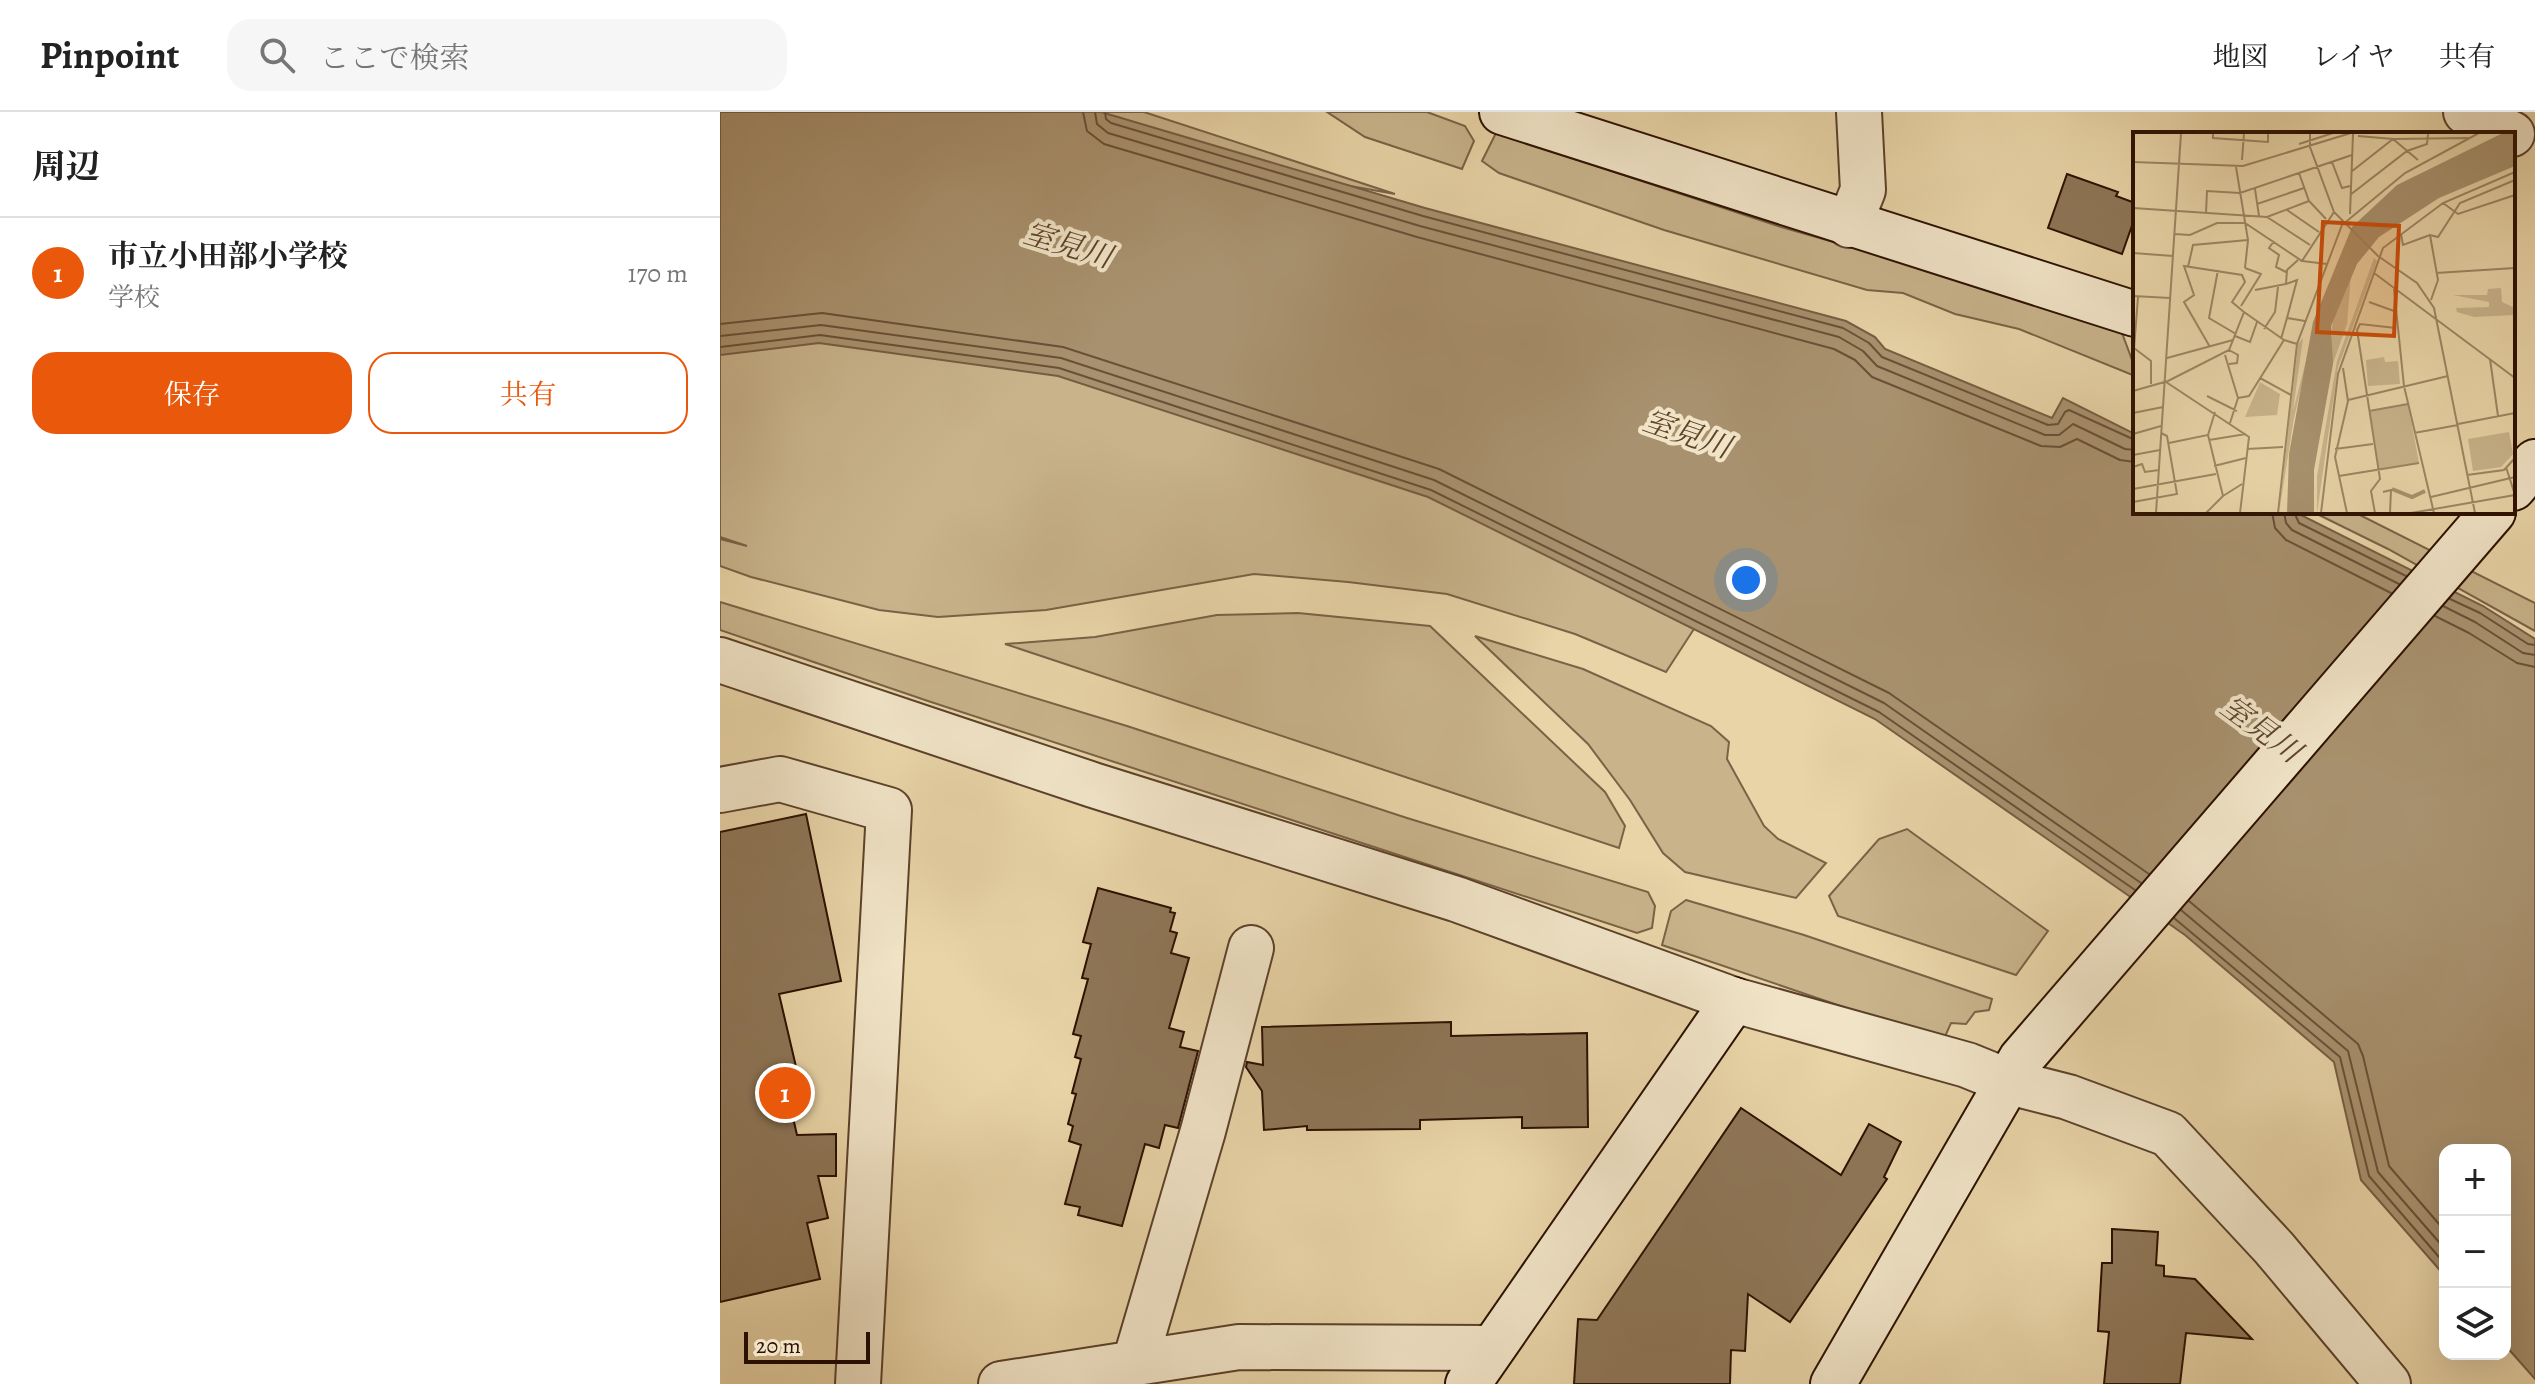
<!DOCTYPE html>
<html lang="ja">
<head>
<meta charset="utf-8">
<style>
	:root { --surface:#fff; --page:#f6f6f6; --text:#222; --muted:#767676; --line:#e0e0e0; --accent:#ea580c }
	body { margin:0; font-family:Alegreya,"Noto Serif JP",serif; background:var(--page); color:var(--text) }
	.controls { position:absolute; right:24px; bottom:24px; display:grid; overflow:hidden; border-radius:16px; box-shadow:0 8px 32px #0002 }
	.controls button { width:72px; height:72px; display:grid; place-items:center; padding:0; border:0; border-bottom:2px solid var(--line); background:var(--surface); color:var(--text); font:40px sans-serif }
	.scale { position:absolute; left:24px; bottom:20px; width:126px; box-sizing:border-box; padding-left:8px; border:4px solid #2c1000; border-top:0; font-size:22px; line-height:28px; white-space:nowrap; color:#2c1000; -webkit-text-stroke:6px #f0e3c6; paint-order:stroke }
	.you { position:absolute; left:1026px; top:468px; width:28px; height:28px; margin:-20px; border:6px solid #fff; border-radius:50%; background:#1a73e8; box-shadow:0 0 0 12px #1a73e833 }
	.badge { display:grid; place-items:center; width:52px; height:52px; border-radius:50%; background:var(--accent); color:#fff; font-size:26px; font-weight:700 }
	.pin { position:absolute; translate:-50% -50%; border:4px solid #fff; box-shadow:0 2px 8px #0006 }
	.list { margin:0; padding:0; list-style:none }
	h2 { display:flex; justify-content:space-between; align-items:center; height:104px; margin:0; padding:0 32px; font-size:34px }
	h2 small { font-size:26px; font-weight:400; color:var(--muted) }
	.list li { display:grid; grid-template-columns:52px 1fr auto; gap:24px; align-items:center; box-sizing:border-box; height:112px; padding:0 32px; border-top:2px solid var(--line) }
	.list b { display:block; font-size:30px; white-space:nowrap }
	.list p { margin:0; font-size:26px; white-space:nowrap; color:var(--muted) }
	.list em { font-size:26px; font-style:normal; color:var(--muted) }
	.actions { display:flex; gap:16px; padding:24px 32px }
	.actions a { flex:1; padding:18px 0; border:2px solid var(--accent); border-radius:24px; text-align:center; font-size:28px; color:var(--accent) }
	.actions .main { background:var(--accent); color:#fff }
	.icon { flex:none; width:44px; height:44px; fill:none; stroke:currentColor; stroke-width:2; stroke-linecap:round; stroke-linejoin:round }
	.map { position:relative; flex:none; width:1815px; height:1272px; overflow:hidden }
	header { display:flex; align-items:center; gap:48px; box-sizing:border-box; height:112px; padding:0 40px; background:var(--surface); border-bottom:2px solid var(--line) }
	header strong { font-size:38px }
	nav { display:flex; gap:44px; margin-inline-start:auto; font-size:28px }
	.search { width:560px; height:72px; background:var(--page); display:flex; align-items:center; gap:20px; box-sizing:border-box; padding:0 28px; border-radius:24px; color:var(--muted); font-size:30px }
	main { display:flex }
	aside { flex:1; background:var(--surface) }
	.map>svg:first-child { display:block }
	.green { fill:#c8b38b; stroke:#7a6246; stroke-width:2 }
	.water { fill:#a8916e; stroke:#765d42; stroke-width:2 }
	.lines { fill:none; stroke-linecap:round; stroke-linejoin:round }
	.shore { stroke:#6a5037; stroke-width:2 }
	.building { fill:#8e7657; stroke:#2c1000; stroke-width:2 }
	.street-casing { stroke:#5b412a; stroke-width:48 }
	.secondary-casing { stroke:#2c1000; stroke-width:48 }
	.street { stroke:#f0e3c6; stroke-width:44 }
	.secondary { stroke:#f0e3c6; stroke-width:44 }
	.labels { text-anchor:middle; stroke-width:8; stroke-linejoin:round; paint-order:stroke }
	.water-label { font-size:30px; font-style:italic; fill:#5e442c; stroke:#f0e3c6 }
	.inset-river { fill:none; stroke:#a8916e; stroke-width:4 }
	.inset-road { fill:none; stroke:#9d8664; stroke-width:2 }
	.view { fill:#cc4e0a; fill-opacity:0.15; stroke:#cc4e0a; stroke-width:4 }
	.inset-edge { fill:none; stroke:#2c1000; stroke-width:4 }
</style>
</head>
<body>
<header>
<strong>Pinpoint</strong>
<div class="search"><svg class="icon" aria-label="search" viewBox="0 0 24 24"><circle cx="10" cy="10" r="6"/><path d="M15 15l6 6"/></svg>ここで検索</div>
<nav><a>地図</a><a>レイヤ</a><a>共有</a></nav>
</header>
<main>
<aside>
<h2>周辺<small></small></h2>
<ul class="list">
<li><span class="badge">1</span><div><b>市立小田部小学校</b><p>学校</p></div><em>170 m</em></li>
</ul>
<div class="actions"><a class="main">保存</a><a>共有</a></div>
</aside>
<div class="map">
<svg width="1815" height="1272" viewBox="0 0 1815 1272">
	<rect width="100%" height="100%" fill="#e8d4a7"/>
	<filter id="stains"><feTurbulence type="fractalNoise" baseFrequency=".0025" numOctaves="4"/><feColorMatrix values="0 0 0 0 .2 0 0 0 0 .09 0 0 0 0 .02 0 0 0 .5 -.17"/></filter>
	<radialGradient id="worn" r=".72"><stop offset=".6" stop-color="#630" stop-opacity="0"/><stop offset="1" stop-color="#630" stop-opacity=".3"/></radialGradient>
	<path class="green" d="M 216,0 L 424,0 L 675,82 Z
		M 607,0 L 707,0 L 745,14 L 754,29 L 742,57 L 645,25 Z
		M 776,21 L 1061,115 L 1222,161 L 1402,221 L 1415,256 L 1415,264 L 1299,217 L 1235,202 L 1183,181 L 1147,178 L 944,118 L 779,61 L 762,49 Z
		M 90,218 L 340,246 L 725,372 L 776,417 L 974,517 L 946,560 L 855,522 L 727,482 L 628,470 L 534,462 L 326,498 L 218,505 L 159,498 L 31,465 L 0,454 L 0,427 L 27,434 L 0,425 L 0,228 Z
		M 1593,400 L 1634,400 L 1815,491 L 1815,519 L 1668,437 Z
		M 0,490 L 407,614 L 687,706 L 928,780 L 935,794 L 932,816 L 917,821 L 208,589 L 0,518 Z
		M 578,501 L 710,514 L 885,680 L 905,714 L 899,736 L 285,532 L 375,525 L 497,503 Z
		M 755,524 L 863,557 L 991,614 L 1009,630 L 1007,647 L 1044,714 L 1058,727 L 1106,751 L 1076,786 L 965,760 L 943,741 L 910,688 L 868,632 Z
		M 1187,717 L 1328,819 L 1296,863 L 1118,804 L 1109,784 L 1159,727 Z
		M 966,788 L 1084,823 L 1272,887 L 1269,898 L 1255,900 L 1246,912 L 1231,911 L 1223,929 L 942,833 L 951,799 Z"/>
	<path class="water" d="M 0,0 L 381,0 L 705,96 L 1126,209 L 1155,225 L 1165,237 L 1332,306 L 1343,286 L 1415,322 L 1415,400 L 1575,400 L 1763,494 L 1815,527 L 1815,1267 L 1785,1233 L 1785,1038 L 1725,1038 L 1725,1164 L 1641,1068 L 1614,950 L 1465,823 L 1155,607 L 708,385 L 338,264 L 99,231 L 0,243 Z"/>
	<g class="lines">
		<path class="shore" d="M 363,0 L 367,19 L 384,32 L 697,125 L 1114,237 L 1135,248 L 1152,265 L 1321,334 L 1340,335 L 1357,327 L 1400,348 L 1415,350
			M 375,0 L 377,12 L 388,21 L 700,114 L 1119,225 L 1143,239 L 1157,254 L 1325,323 L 1339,323 L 1353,312 L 1405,337 L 1415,338
			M 385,0 L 386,7 L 391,11 L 703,104 L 1123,216 L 1149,231 L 1162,245 L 1328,313 L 1338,312 L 1345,300 L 1349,298 L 1415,328
			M 0,212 L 102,201 L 343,235 L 719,357 L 1169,581 L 1429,762
			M 0,224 L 101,213 L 341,246 L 714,368 L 1164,591 L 1421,771
			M 0,235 L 100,223 L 339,256 L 711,378 L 1159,600 L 1415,778
			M 1552,400 L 1555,416 L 1566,428 L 1671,481
			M 1564,400 L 1566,411 L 1572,418 L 1679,472
			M 1574,400 L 1579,411 L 1686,464
			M 1730,487 L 1760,501 L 1808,532 L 1815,533
			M 1723,494 L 1755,510 L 1803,541 L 1815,543
			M 1715,504 L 1749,521 L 1797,551 L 1815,555
			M 1469,789 L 1638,932 L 1643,944 L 1669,1054 L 1725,1119
			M 1461,798 L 1628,939 L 1658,1060 L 1725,1137
			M 1454,806 L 1620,945 L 1649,1064 L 1725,1152"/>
	</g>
	<path class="building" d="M 1347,62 L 1398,80 L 1396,84 L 1415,91 L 1415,105 L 1402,142 L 1328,116 Z
		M 86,702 L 121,869 L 59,882 L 77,959 L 63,962 L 77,1023 L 116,1022 L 116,1064 L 98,1064 L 108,1106 L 87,1111 L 100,1167 L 0,1190 L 0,720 Z
		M 378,776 L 451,796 L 450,800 L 455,801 L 450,819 L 457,821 L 451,841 L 469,846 L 449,916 L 464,920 L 460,935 L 478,939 L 458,1016 L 445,1013 L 439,1036 L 425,1032 L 402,1114 L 358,1103 L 360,1095 L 345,1092 L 361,1033 L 349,1029 L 353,1014 L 348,1012 L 356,982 L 352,981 L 361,947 L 355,945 L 361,924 L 353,922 L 368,867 L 362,866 L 371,832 L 363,830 Z
		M 731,910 L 731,924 L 867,921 L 868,1015 L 802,1016 L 802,1005 L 700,1008 L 700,1017 L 587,1018 L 587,1014 L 544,1018 L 542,979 L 526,955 L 527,950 L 543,953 L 542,915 Z
		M 1021,996 L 1121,1063 L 1149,1012 L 1181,1030 L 1164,1065 L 1167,1067 L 1070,1210 L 1028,1182 L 1025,1239 L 1011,1238 L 1010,1272 L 854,1272 L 858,1207 L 877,1208 Z
		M 1392,1117 L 1438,1120 L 1436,1153 L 1444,1154 L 1444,1164 L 1475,1167 L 1532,1227 L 1466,1221 L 1460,1272 L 1384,1272 L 1389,1220 L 1378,1219 L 1382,1151 L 1392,1151 Z"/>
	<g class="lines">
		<g class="street-casing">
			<path id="street" d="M 1746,0 L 1792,22
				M 1129,113 L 1143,78 L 1139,0
				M 0,548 L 373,673 L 736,787 L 1014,888 L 1247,953 L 1289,970 L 1348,985 L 1448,1022 L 1554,1136 L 1668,1272
				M 0,678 L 60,667 L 169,698 L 138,1272
				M 415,1250 L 483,1019 L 531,836
				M 281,1272 L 519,1235 L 772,1236"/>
		</g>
		<g class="secondary-casing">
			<path id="secondary" d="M 782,0 L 1415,202
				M 1793,376 L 1815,350
				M 748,1272 L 1014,888
				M 1113,1272 L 1301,947 L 1773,400"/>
		</g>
		<use href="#street" class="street"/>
		<use href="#secondary" class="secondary"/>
	</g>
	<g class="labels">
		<g class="water-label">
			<text transform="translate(348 133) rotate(17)" y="10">室見川</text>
			<text transform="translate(967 322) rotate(19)" y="10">室見川</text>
			<text transform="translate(1541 617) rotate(36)" y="10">室見川</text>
		</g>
	</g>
	<g transform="translate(1413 20)">
		<rect width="382" height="382" fill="#e8d4a7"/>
		<path d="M 241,126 L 244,129 L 205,235 L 184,381 L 184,344 L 204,229 ZM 218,143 L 214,192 L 197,240 L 200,180 ZM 368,156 L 369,170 L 382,176 L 382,183 L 341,185 L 324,180 L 323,176 L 356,175 L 356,170 L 320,163 L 354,163 L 355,157 ZM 191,159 L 161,286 L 146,381 L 165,212 L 170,206 L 160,279 ZM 251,225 L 252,230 L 265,229 L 267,252 L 235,254 L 233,228 ZM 127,250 L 147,262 L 144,283 L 112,285 ZM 275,272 L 286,331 L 245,338 L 236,279 ZM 376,300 L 380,322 L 368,335 L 340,339 L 335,307 Z" fill="#c8b38b"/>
		<path d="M 370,1 L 382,1 L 382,34 L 306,66 L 246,105 L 224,132 L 198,194 L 200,232 L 181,338 L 181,381 L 154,381 L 156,322 L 180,190 L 219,95 L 264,53 Z" fill="#a8916e"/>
		<path class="inset-river" d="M 259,357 L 279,365 L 292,359"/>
		<path class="inset-road" d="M 80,1 L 80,6 L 135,10 L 135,1M 177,1 L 177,15 L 201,80 L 245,124 L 284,151 L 301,176 L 342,381M 225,4 L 260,7 L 285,28M 166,12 L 200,1M 109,28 L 111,1M 0,30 L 110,34 L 218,1M 199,30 L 209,56 L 217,54M 103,35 L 115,108 L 112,136M 218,40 L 260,7 L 336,6M 166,41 L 176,69 L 193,87M 122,57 L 126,84M 217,63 L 274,19 L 294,12 L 295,2M 310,71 L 325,82 L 382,63M 124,72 L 171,56M 0,76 L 134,85 L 176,69M 154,78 L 186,100M 73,81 L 74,59 L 107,61 L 219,23M 217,82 L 220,2M 134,85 L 177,113M 42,102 L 57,103 L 84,91 L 112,91 L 169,129M 268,102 L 270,113 L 297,103M 141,109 L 136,116 L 146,123 L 143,135 L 153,140M 0,121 L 40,124M 194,132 L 169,129 L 201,80M 55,135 L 60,113 L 115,108M 85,138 L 76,186 L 103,202M 241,141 L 382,246M 303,141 L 382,136M 153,152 L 164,148 L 154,186M 261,157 L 271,254 L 301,381M 122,158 L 153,152 L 154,138 L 165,128M 0,164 L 37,166M 298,168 L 305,148 L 297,103 L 305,105 L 327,71 L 382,48M 236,170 L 261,179M 108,174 L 128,142 L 112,136M 111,180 L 151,208M 131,197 L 142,180 L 145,155M 102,204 L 117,210 L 124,190M 148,207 L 154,186 L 172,189M 1,216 L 18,229 L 18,252M 1,217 L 5,165M 92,223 L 105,266 L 97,291M 34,226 L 100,208M 357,227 L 365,284M 96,232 L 104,231 L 105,223 L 96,218M 210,236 L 215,269 L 202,325 L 214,381M 127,246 L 158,263M 33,250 L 116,305 L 107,381M 0,259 L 35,249 L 96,218 L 111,180 L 99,170 L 112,150 L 109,143 L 51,134 L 61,163 L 51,170 L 77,215M 74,264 L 104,279M 105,266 L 116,264 L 151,208 L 164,212M 215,268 L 315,244M 236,279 L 275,272M 0,281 L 30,275M 325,292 L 382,281M 281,301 L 325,293M 0,302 L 28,294M 75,303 L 90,364 L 109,352M 76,308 L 113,302M 36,311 L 75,303 L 82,280M 114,317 L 150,315M 202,317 L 240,312M 0,323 L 27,318M 81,334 L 113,326M 0,335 L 9,332 L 12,340 L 26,338M 373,335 L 382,363M 334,343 L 371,338 L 382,326M 206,344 L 286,331M 0,357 L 83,342M 250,360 L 258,358 L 257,381M 298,365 L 382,345M 0,370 L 44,362 L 34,304 L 28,301M 23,381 L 48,1M 73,381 L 90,364M 145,381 L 164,212 L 209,93 L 272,41 L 346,1M 188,381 L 205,242 L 250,116 L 310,71 L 382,40M 242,381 L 238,359 L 247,347 L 224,198 L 227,192 L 263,196M 278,381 L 382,363"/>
		<path class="view" d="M 190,90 L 266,94 L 261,204 L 184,200 Z"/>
		<rect width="382" height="382" class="inset-edge"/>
	</g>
	<rect width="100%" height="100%" filter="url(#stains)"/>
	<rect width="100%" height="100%" fill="url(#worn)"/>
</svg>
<div class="controls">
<button>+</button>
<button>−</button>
<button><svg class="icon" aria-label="layers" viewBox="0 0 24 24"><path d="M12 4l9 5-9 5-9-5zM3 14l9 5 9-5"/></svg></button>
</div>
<div class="scale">20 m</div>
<div class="you"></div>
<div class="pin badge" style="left:65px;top:981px">1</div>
</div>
</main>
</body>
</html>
